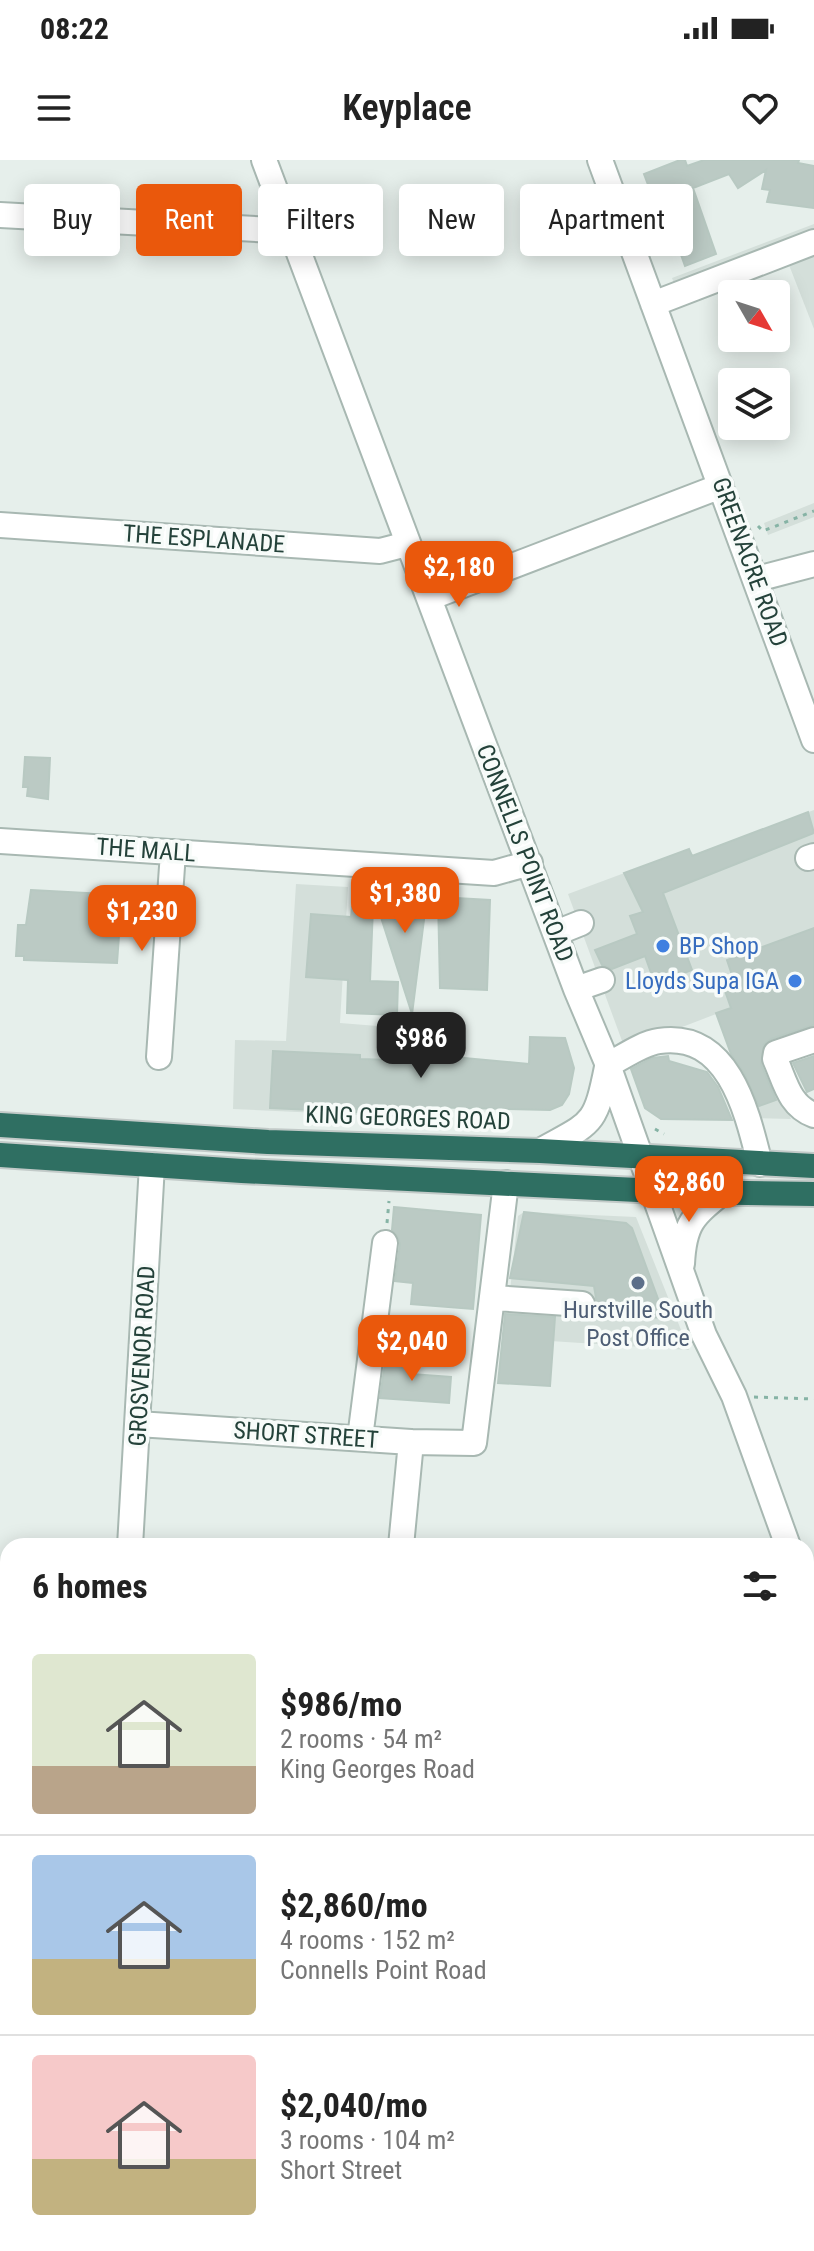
<!DOCTYPE html>
<meta charset="utf-8">
<style>
:root{--surface:#fff;--page:#f6f6f6;--text:#222;--muted:#767676;--line:#e0e0e0;--accent:#ea580c}
body{margin:0;font-family:"Roboto Condensed",sans-serif;background:var(--page);color:var(--text);height:100vh;display:flex;flex-direction:column;font-size:30px;white-space:nowrap}
*{box-sizing:border-box;margin:0}
p{font-size:26px;color:var(--muted)}
.icon{flex:none;width:44px;height:44px;fill:none;stroke:currentColor;stroke-width:2;stroke-linecap:round;stroke-linejoin:round}
.map{position:relative;flex:1;overflow:hidden}
.panel{position:absolute;left:0px;top:1378px;width:814px;height:714px;display:flex;flex-direction:column;background:var(--surface);border-radius:24px 24px 0 0;box-shadow:0 4px 20px #0003}
.panel>*{flex:none}
.hud{position:absolute;left:24px;top:24px;width:766px;height:72px;display:flex;gap:16px}
.needle{width:52px;rotate:129deg}
.buttons{position:absolute;left:718px;top:120px;display:grid;gap:16px}
.buttons a{display:grid;place-items:center;width:72px;height:72px;border-radius:8px;background:var(--surface);box-shadow:0 4px 20px #0003;font-size:40px}
.price{position:absolute;translate:-50% -68px;padding:0 18px;border-radius:16px;background:var(--accent);color:#fff;font-size:26px;line-height:52px;filter:drop-shadow(0 2px 4px #0008)}
.price::after{content:'';position:absolute;left:50%;top:48px;width:24px;height:18px;margin-left:-12px;background:inherit;clip-path:polygon(0 0,100% 0,50% 100%)}
.price.active{background:#222;color:#fff}
ul{padding:0;list-style:none}
li{display:flex;align-items:center;gap:24px;height:200px;padding:0 32px}
li+li{border-top:2px solid var(--line)}
li span{display:grid;place-items:center;flex:none;width:224px;height:160px;border-radius:8px;color:#555}
li>.icon{margin-inline-start:auto}
span .icon{width:96px;height:96px;fill:#fffc;stroke-width:1}
li b{font-size:34px}
h2{display:flex;justify-content:space-between;align-items:center;height:96px;padding:0 32px;font-size:34px}
.chip{padding:0 28px;border-radius:8px;background:var(--surface);box-shadow:0 4px 20px #0003;font-size:28px;line-height:72px}
.chip.active{background:var(--accent);color:#fff}
.status{display:flex;justify-content:space-between;align-items:center;height:56px;padding:0 40px;background:var(--surface);direction:ltr}
.status svg{height:22px;fill:currentColor}
header{display:flex;justify-content:space-between;align-items:center;height:104px;padding:0 32px;background:var(--surface);font-size:36px;font-weight:600}
.map>svg:first-child{display:block}
</style>
<div class="status"><b>08:22</b><svg viewBox="0 0 49 12"><path d="M0 12V9h3v3zM5 12V6h3v6zM10 12V3h3v9zM15 12V0h3v12zM26 1h20v11H26zM47 4h2v5h-2z"/></svg></div>
<header><svg class="icon" aria-label="menu" viewBox="0 0 24 24"><path d="M4 6h16M4 12h16M4 18h16"/></svg>Keyplace<svg class="icon" aria-label="heart" viewBox="0 0 24 24"><path d="M12 20l-8-8c-3-5 5-10 8-4 3-6 11-1 8 4z"/></svg></header>
<div class="map">
<svg width="814" height="2091" viewBox="0 0 814 2091">
<rect width="100%" height="100%" fill="#e6efeb"/>
<!-- built -->
<path fill="#d4dfda" d="M814,64V169L789,105L683,146L672,118Z
M814,343V357L768,375L764,363Z
M814,650V870L765,889L791,959L755,958L716,854L625,889L568,734L689,689L693,695Z
M296,724L348,727L340,863L390,867L384,956L233,949L235,880L286,881Z
M524,1052L636,1057L689,1190L505,1178L518,1056Z"/>
<!-- green -->
<path fill="#bfe0c8" d="M0,1641L8,1642V1721L0,1720Z
M348,2084H442V2091H348Z"/>
<!-- building -->
<path fill="#bbcac4" stroke="#b8c9c2" stroke-width="2" d="M680,0H685L687,6L704,0H799L798,3L814,6V48L767,42L770,30L762,29L766,10L738,28L729,14L693,28L716,94L685,106L680,92L690,88L674,47L655,55L646,32L650,30L644,14Z
M25,597L50,598L48,639L27,636L28,627H23Z
M808,652L814,673L663,733L692,810L655,824L645,796L612,809L602,805L595,790L637,774L630,756L643,752L624,713L689,689L692,696Z
M31,730L122,735L117,803L24,800V796H16L18,765H26Z
M380,733L427,736L412,854L378,748H383Z
M438,737L490,740L487,830L440,828Z
M352,747H373L370,821L398,822L397,855L347,853L348,820L306,817L311,754L351,757Z
M814,768V865L771,879L764,884L761,904L776,940L759,946L744,913L731,894L716,853L731,848L723,825L734,821L727,800Z
M390,872L413,874L421,894L529,904L530,877L565,878L574,908L569,934L562,945L550,950L420,947V957L387,955L388,948L357,947V952L270,948L273,891L360,895V899L390,900Z
M668,896L669,901L707,912L718,927L732,960L661,959L645,948L631,909L652,898Z
M814,896V929L807,932L793,903Z
M394,1047L481,1055L473,1149L411,1144L413,1123L395,1121L400,1084L398,1077L392,1070Z
M524,1052L626,1063L632,1068L665,1158L593,1154L597,1144L594,1126L510,1118Z
M505,1154L555,1157L550,1226L498,1223Z
M386,1195L412,1197L411,1214L451,1217L449,1243L380,1238Z"/>
<g fill="none" stroke-linecap="round" stroke-linejoin="round">
<!-- minor casing -->
<g stroke="#a8b8b2" stroke-width="28">
<path id="minor" d="M264,0L576,829L608,905L704,1175L734,1236L788,1386
M600,0L814,580
M0,55L291,71
M653,144L814,82
M0,365L380,391L407,384
M757,419L814,404
M429,438L721,326
M0,681L494,713L530,703
M808,698L814,696
M556,773L581,763
M576,829L602,820
M814,880L776,893L775,899C785,921 789,946 814,955
M159,897L173,692
M608,905C623,897 643,883 659,881C729,871 747,952 760,1004
M540,991C592,962 595,967 607,907
M682,1104C684,1063 693,1056 724,1031
M494,1138L582,1144
M138,1264L411,1282L474,1283L506,1023
M360,1278L385,1083
M130,1386L152,1005
M401,1386L411,1282
M806,1437L814,1459
M0,1850L8,1851
M806,1912H814
M471,2091L472,2084"/>
</g>
<!-- highway casing -->
<g stroke="#c2cac8" stroke-width="28">
<path id="highway" d="M0,965L268,982L540,991L814,1006
M0,995L242,1011L679,1032L814,1034"/>
</g>
<!-- path -->
<path stroke="#86b3a5" stroke-width="3" stroke-dasharray="4 6" stroke-linecap="butt" d="M758,366L763,371L814,351
M655,969L664,974
M387,1063L389,1041
M754,1237L814,1239
M365,2084L368,2091
M396,2091L401,2084"/>
<!-- minor -->
<use href="#minor" stroke="#fff" stroke-width="24"/>
<!-- highway -->
<use href="#highway" stroke="#2f6f62" stroke-width="24"/>
</g>
<!-- markers -->
<g fill="#3f7fe0" stroke="#f7fbf9" stroke-width="3">
<circle cx="663" cy="786" r="8"/>
<circle cx="795" cy="821" r="8"/>
</g>
<circle fill="#5c6f8a" stroke="#f7fbf9" stroke-width="3" cx="638" cy="1123" r="8"/>
<g text-anchor="middle" dominant-baseline="central" stroke-width="7" stroke-linejoin="round" paint-order="stroke">
<!-- street labels -->
<g font-size="24" fill="#24423a" stroke="#f7fbf9">
<text transform="translate(204 379) rotate(4)">THE ESPLANADE</text>
<text transform="translate(750 402) rotate(70)">GREENACRE ROAD</text>
<text transform="translate(146 690) rotate(4)">THE MALL</text>
<text transform="translate(525 693) rotate(69)">CONNELLS POINT ROAD</text>
<text transform="translate(408 958) rotate(2)">KING GEORGES ROAD</text>
<text transform="translate(142 1196) rotate(-87)">GROSVENOR ROAD</text>
<text transform="translate(306 1275) rotate(4)">SHORT STREET</text>
</g>
<!-- shop labels -->
<g font-size="24" fill="#366cbe" stroke="#f7fbf9" text-anchor="start">
<text x="679" y="786">BP Shop</text>
<text x="779" y="821" text-anchor="end">Lloyds Supa IGA</text>
</g>
<!-- service labels -->
<g font-size="24" fill="#4e5e75" stroke="#f7fbf9">
<text x="638" y="1150">Hurstville South<tspan x="638" dy="28">Post Office</tspan></text>
</g>
</g>
</svg>
<div class="buttons">
<a><svg class="needle" viewBox="-14 -14 28 28"><path d="M0-13l5 13h-10z" fill="#e53935"/><path d="M0 13l5-13h-10z" fill="#767676"/></svg></a>
<a><svg class="icon" aria-label="layers" viewBox="0 0 24 24"><path d="M12 4l9 5-9 5-9-5zM3 14l9 5 9-5"/></svg></a>
</div>
<b class="price" style="left:459px;top:449px">$2,180</b>
<b class="price" style="left:405px;top:775px">$1,380</b>
<b class="price" style="left:142px;top:793px">$1,230</b>
<b class="price active" style="left:421px;top:920px">$986</b>
<b class="price" style="left:689px;top:1064px">$2,860</b>
<b class="price" style="left:412px;top:1223px">$2,040</b>
<div class="hud">
<a class="chip">Buy</a>
<a class="chip active">Rent</a>
<a class="chip">Filters</a>
<a class="chip">New</a>
<a class="chip">Apartment</a>
</div>
<section class="panel">
<h2>6 homes<svg class="icon" aria-label="filters" viewBox="0 0 24 24"><path d="M4 7h16M4 17h16"/><circle cx="9" cy="7" r="2"/><circle cx="15" cy="17" r="2"/></svg></h2>
<ul>
<li><span style="background:linear-gradient(#dfe7d0 70%,#b9a48a 0)"><svg class="icon" aria-label="home" viewBox="0 0 24 24"><path d="M3 11l9-7 9 7M6 9v11h12V9"/></svg></span><div><b>$986/mo</b><p>2 rooms · 54 m²</p><p>King Georges Road</p></div></li>
<li><span style="background:linear-gradient(#a9c7e8 65%,#c2b280 0)"><svg class="icon" aria-label="home" viewBox="0 0 24 24"><path d="M3 11l9-7 9 7M6 9v11h12V9"/></svg></span><div><b>$2,860/mo</b><p>4 rooms · 152 m²</p><p>Connells Point Road</p></div></li>
<li><span style="background:linear-gradient(#f6c9c9 65%,#c2b280 0)"><svg class="icon" aria-label="home" viewBox="0 0 24 24"><path d="M3 11l9-7 9 7M6 9v11h12V9"/></svg></span><div><b>$2,040/mo</b><p>3 rooms · 104 m²</p><p>Short Street</p></div></li>
</ul>
</section>
</div>
